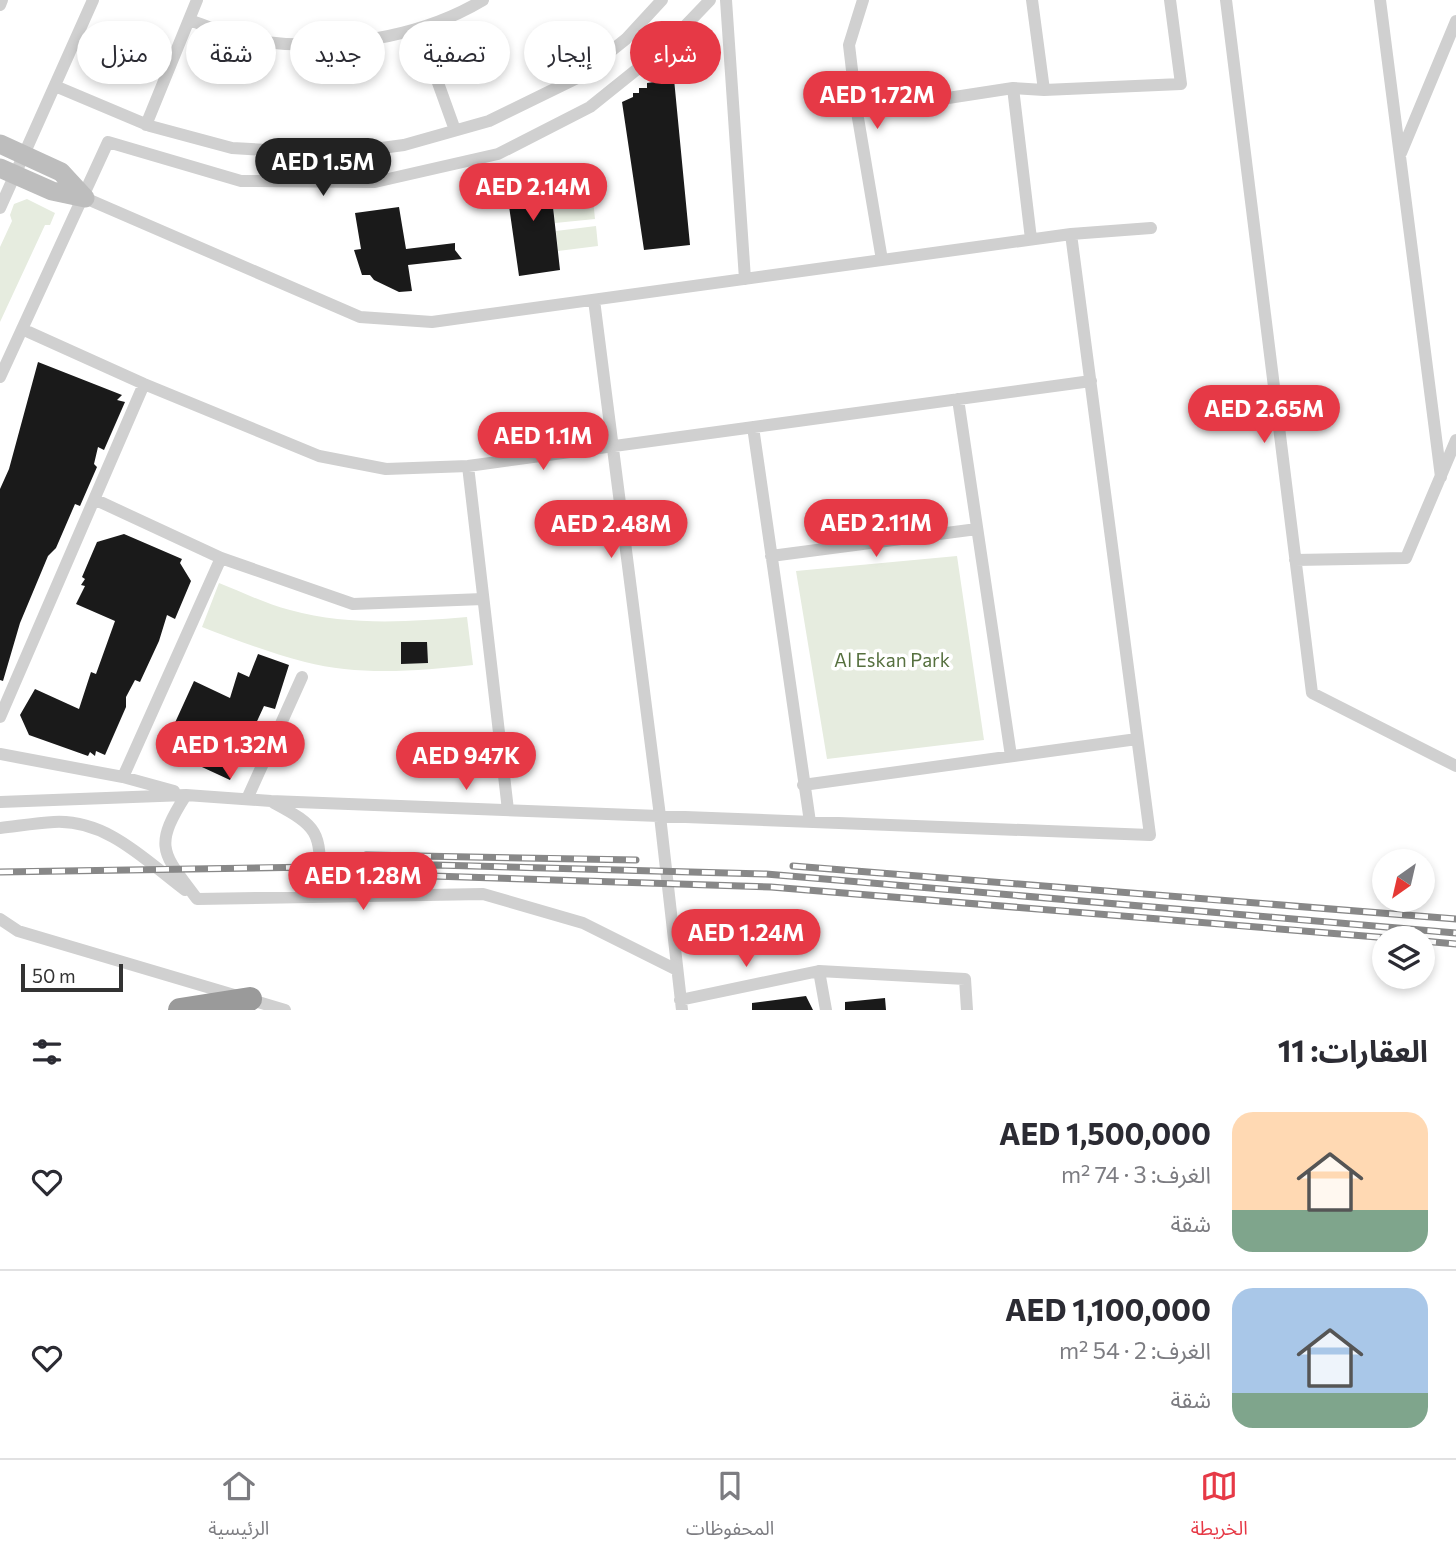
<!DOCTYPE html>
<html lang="ar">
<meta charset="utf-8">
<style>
:root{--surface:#fff;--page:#f7f7f7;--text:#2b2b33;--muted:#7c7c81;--line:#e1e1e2;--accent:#e63946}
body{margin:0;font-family:Commissioner,"Noto Sans Arabic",sans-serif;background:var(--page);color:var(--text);direction:rtl;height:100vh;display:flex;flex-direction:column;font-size:26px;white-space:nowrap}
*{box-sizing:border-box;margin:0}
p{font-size:23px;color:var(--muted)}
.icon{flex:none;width:38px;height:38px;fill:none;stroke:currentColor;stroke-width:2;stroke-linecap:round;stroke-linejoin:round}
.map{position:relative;height:1010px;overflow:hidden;direction:ltr}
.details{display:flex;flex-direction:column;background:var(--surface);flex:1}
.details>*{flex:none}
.guide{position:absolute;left:21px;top:21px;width:700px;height:63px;direction:rtl;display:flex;gap:14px}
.needle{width:46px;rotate:214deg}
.fabs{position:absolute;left:1372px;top:849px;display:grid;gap:14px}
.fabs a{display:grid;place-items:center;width:63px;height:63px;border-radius:50%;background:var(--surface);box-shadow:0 4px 10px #0003;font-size:35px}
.scale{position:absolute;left:21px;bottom:18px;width:102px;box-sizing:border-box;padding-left:7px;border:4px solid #333;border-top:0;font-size:19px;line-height:24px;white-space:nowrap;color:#333;-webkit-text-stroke:5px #fff;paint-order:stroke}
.price{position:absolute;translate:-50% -60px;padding:0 16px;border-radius:24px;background:var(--accent);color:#fff;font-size:23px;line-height:46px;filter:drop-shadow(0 2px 4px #0008)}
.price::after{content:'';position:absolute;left:50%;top:42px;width:21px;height:16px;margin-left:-10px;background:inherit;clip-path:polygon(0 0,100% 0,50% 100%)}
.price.selected{background:#222;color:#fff}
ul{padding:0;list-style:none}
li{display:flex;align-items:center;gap:21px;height:175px;padding:0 28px}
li+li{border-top:2px solid var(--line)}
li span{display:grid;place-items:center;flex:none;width:196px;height:140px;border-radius:21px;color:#555}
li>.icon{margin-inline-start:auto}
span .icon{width:84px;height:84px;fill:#fffc;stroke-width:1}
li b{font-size:30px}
h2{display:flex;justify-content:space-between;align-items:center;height:84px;padding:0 28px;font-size:30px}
.pill{padding:0 24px;border-radius:32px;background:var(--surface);box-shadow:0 4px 10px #0003;font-size:24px;line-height:63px}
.pill.selected{background:var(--accent);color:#fff}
.tab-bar{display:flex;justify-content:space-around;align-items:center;height:98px;border-top:2px solid var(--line);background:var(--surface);font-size:19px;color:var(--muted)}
.tab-bar a{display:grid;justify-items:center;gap:4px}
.tab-bar .selected{color:var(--accent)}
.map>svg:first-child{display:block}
</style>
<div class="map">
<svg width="1456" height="1010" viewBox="0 0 1456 1010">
<rect width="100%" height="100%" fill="#fff"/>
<!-- green -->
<path fill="#e6ecdf" d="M27,199L55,213L50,225H45L0,322V247L12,221L10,215L14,204Z
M593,199L595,219L555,223L553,203Z
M596,226L598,246L558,251L556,231Z
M957,556L984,740L827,759L796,571Z
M219,583C242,592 266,604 290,610C349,626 407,622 467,617L473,665C418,671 359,676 305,662C270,653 236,640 202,627Z"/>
<!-- building -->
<path fill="#1a1a1a" d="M674,79L690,245L644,250L622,102L633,97V93H639V88H647V83Z
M549,171L560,270L519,276L505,178Z
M399,207L406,249L455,243V250L462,259L408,265L412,291L399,292L374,280L370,275H362L354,250L361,249L355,213Z
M38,362L122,395L117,400L125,402L104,450L98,447L94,464L97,467L80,506L75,504L56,548L48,556L20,623L3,681L0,680V489L9,469Z
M124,534L182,559L180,563L191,581L175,619L167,615L159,641L140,682L135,680L126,697V707L105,755L96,751L95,756L90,752L88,756L29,735L20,715L35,689L79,709L91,672L96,674L115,621L76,604L85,586L81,585L85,579L82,577L97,542Z
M401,642H427L428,663L401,664Z
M258,654L289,665L275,709L264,706L230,780L163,749L194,681L230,698L238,672L249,677Z
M806,996L813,1010H752V1003Z
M885,998L886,1010H845V1002Z"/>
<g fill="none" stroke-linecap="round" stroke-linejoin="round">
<!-- street -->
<path stroke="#d0d0d0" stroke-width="12" d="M726,0L745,279
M863,0L849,45L857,112L882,260
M1032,0L1044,90
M1226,0L1312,693L1456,766
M1380,0L1441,477
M0,5L2,0
M189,20C210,27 233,37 255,41C331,51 418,39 483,0
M419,30L455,130
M55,86L150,126L232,148L336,154L404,145L489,121L577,78L626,39L662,0
M1013,88L1031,239
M857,112L1013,88L1044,90L1181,84L1170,0
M146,125L197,0
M1401,153L1456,21
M85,198L360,317L432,322L1071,234L1151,228
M0,208L93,0
M594,300L660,816L682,1010
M22,329L144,384L319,456L386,469L468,466L1091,381
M0,377L108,142L241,181L375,182L498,154L590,107L666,46L710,0
M958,399L1011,756
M753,427L810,822
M468,466L508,810
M96,500L221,558L353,604L483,599
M771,556L977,529
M1295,560L1406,558L1456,440
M0,717L144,384
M0,754L123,777L174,791
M123,777L221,558
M803,785L1137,739
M186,795C152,848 163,853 197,899L483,894L583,923L677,970
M247,799L302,677
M0,802L186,795L271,801L1150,835L1071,234
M274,803C317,826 322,832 319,882L301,895
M0,828C18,826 36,823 54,822C107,819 146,861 185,890
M0,919L18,931L285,1010
M819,971L826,1010
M680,1000L819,971L965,979L967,1010"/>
<!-- secondary -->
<path stroke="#bdbdbd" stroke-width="19" d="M0,144L61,172L85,198
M0,168L52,191L85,198"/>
<!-- highway -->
<path stroke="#9a9a9a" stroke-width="24" d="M180,1010L250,999"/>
<!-- rail casing -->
<g stroke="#888" stroke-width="7">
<path id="rail" d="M366,855L636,860
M793,866L1456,919
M0,872L436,865L766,874L1456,933
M433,876L771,887L1389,938
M1423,941L1456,944"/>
</g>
<!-- rail -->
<use href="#rail" stroke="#fff" stroke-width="4.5" stroke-dasharray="13" stroke-linecap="butt"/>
</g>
<g text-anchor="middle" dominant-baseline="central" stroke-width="7" stroke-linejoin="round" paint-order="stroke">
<!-- park labels -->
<g font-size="19" fill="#56703f" stroke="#fff">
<text x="892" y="659">Al Eskan Park</text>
</g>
</g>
</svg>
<div class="fabs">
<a><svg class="needle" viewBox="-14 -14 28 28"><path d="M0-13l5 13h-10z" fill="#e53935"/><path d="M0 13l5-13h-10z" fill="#7c7c81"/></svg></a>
<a><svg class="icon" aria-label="layers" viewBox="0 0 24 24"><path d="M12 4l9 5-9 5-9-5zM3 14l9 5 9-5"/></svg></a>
</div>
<div class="scale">50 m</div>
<b class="price" style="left:877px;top:131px">AED 1.72M</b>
<b class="price selected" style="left:323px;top:198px">AED 1.5M</b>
<b class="price" style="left:533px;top:223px">AED 2.14M</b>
<b class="price" style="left:1264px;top:445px">AED 2.65M</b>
<b class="price" style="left:543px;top:472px">AED 1.1M</b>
<b class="price" style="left:876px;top:559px">AED 2.11M</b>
<b class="price" style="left:611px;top:560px">AED 2.48M</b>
<b class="price" style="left:230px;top:781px">AED 1.32M</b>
<b class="price" style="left:466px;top:792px">AED 947K</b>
<b class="price" style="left:363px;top:912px">AED 1.28M</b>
<b class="price" style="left:746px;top:969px">AED 1.24M</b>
<div class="guide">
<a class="pill selected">شراء</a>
<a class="pill">إيجار</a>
<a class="pill">تصفية</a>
<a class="pill">جديد</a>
<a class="pill">شقة</a>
<a class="pill">منزل</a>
</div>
</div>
<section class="details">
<h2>العقارات: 11<svg class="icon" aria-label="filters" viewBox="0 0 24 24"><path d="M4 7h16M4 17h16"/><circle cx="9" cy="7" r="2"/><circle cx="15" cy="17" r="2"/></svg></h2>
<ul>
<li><span style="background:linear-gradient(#ffd9b3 70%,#7fa58c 0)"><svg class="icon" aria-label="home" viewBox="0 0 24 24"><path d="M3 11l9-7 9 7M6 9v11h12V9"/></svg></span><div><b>AED 1,500,000</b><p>الغرف: 3 · 74 m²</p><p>شقة</p></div><svg class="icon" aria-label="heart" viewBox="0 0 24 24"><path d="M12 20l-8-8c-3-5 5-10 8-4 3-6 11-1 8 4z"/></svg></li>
<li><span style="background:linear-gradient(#a9c7e8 75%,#7fa58c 0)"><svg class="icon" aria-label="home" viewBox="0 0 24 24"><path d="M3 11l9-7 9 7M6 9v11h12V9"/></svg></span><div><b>AED 1,100,000</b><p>الغرف: 2 · 54 m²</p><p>شقة</p></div><svg class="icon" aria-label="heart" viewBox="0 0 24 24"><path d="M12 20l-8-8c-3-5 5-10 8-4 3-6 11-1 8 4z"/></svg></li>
</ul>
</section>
<nav class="tab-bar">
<a class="selected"><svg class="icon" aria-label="map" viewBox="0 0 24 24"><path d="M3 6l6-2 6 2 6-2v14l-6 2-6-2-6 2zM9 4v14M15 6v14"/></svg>الخريطة</a>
<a><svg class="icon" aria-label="saved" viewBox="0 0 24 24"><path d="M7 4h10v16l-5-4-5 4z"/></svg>المحفوظات</a>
<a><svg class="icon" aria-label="home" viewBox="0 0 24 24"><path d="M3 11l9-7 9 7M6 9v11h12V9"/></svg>الرئيسية</a>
</nav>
